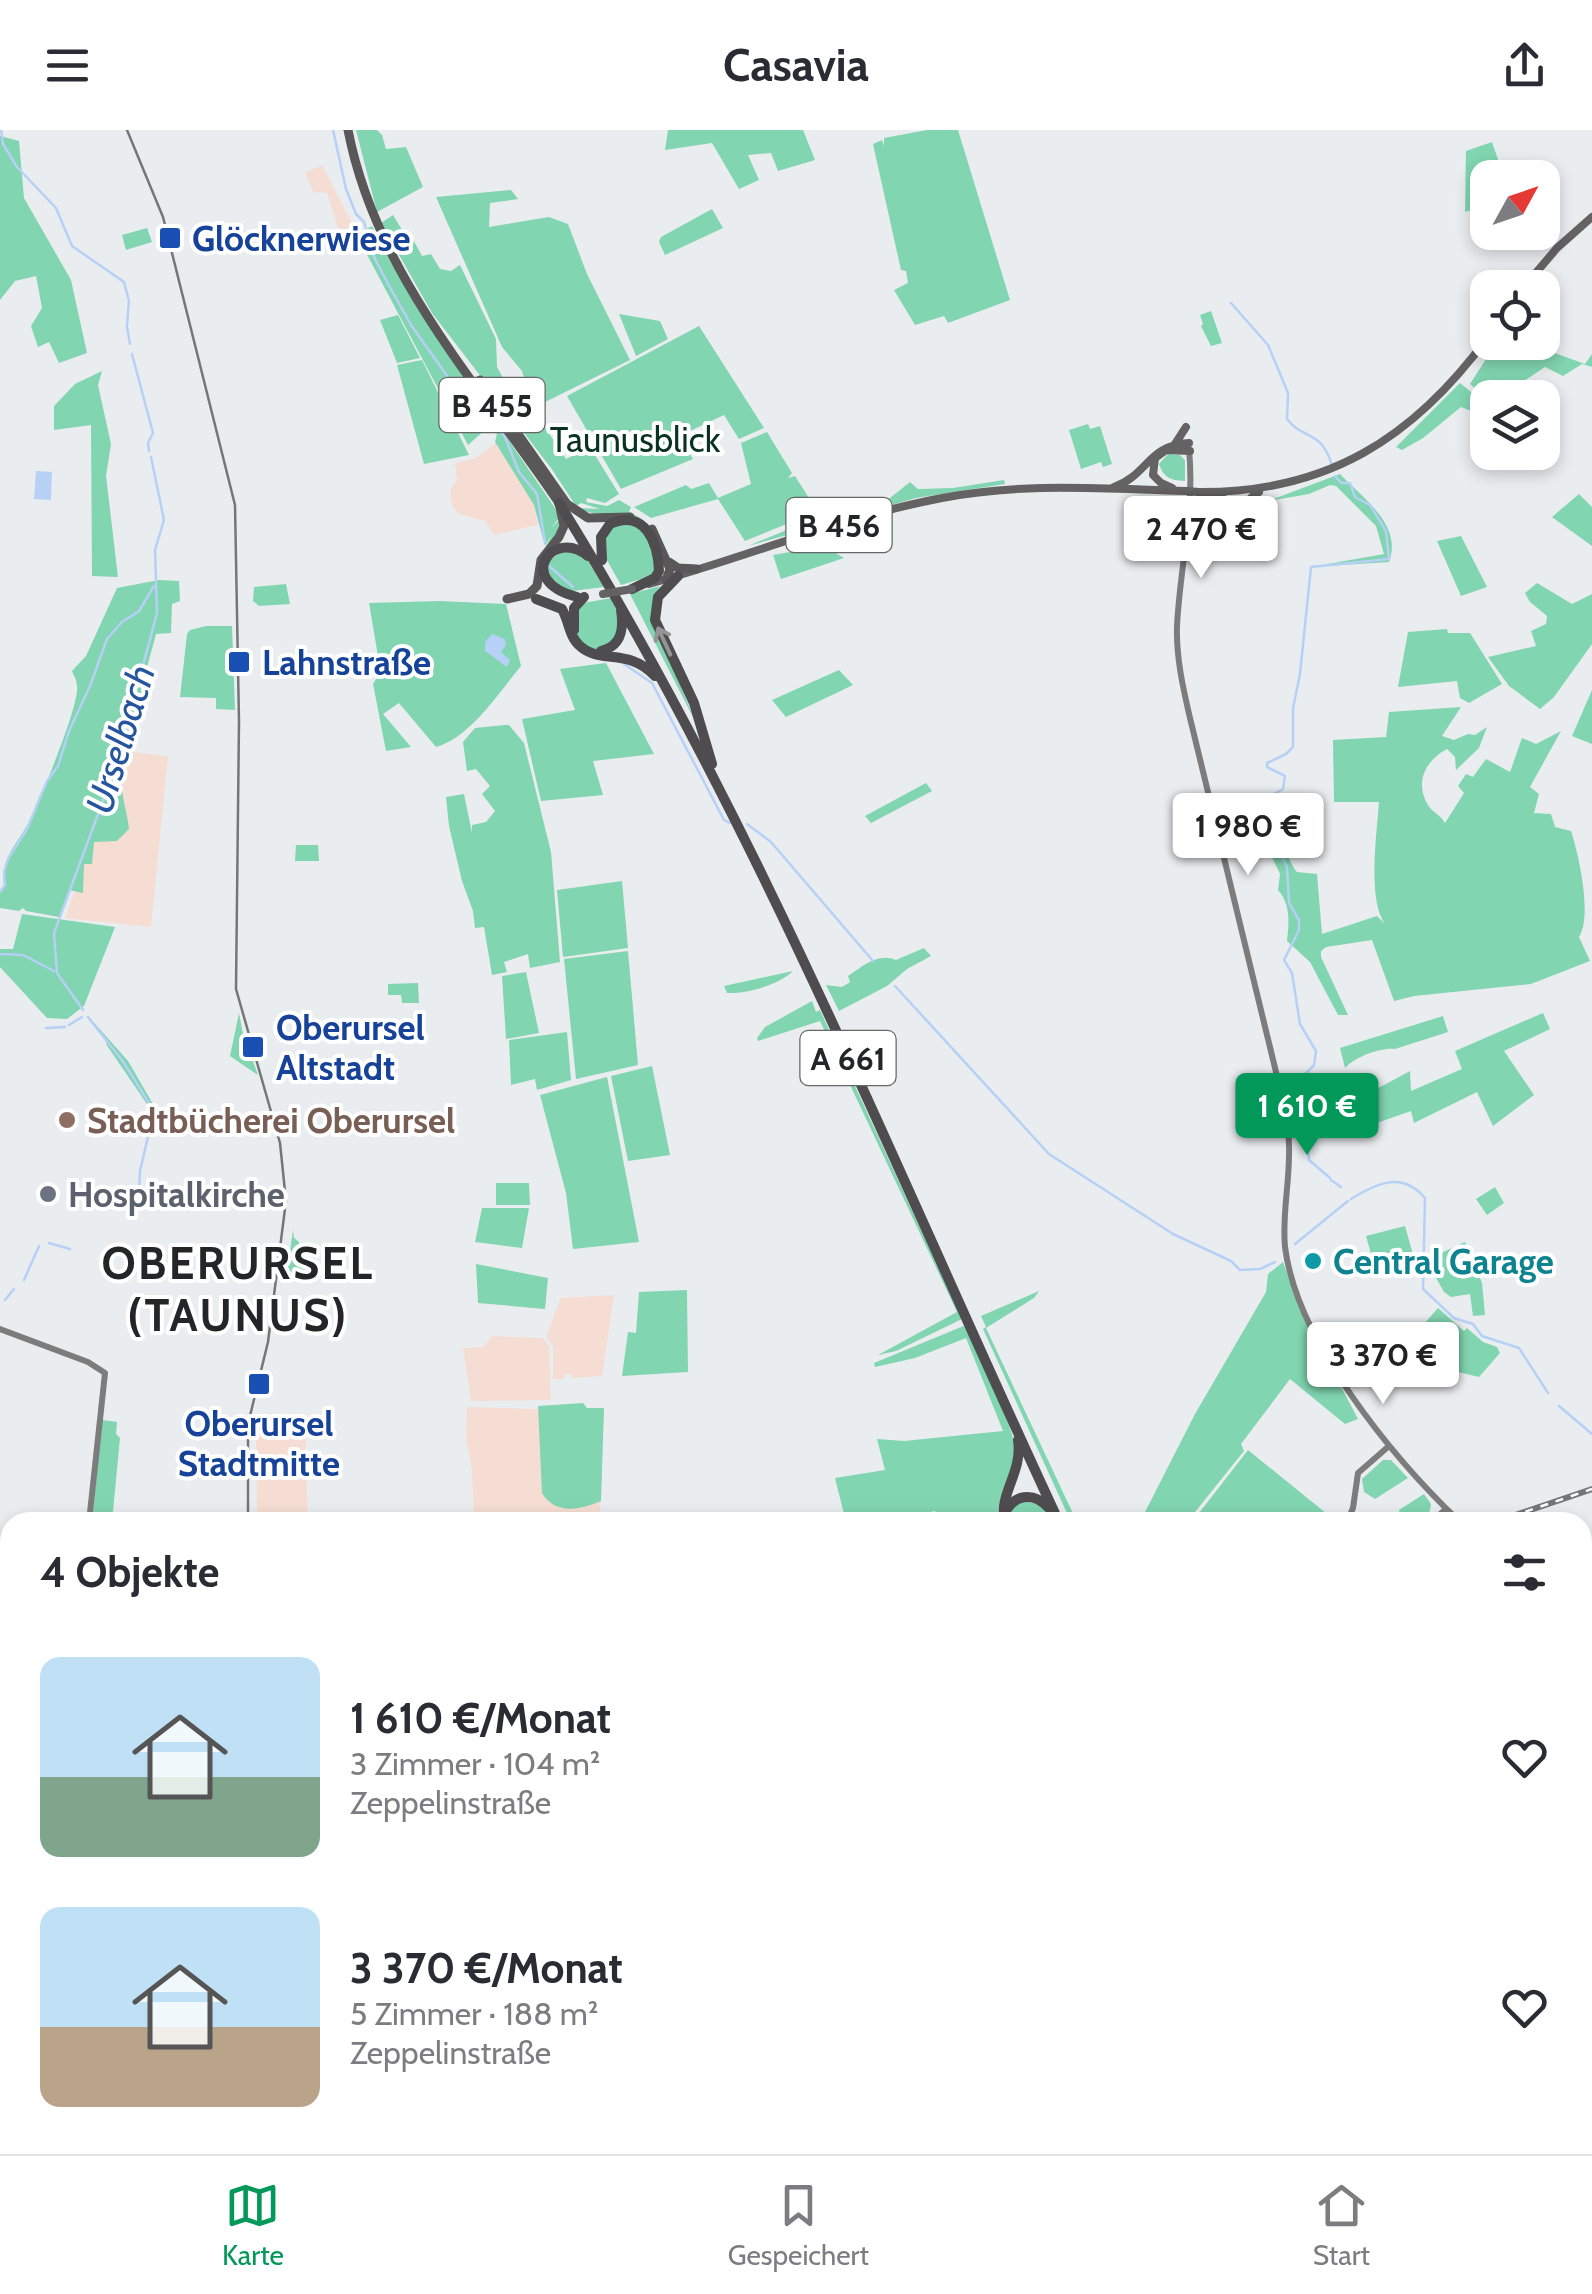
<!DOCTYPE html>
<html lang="de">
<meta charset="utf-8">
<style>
:root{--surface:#fff;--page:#f2f2f3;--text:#2b2b33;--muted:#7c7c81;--line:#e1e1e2;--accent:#02985a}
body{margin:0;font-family:Cabin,sans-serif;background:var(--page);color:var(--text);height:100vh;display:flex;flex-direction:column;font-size:38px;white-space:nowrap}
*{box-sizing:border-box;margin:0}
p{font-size:32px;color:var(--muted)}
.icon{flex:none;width:55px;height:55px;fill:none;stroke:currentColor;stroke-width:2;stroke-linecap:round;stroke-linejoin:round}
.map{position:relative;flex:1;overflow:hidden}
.details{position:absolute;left:0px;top:1382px;width:1592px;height:642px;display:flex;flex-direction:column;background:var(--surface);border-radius:30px 30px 0 0;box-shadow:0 5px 15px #0003}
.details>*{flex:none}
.needle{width:65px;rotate:50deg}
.controls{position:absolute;left:1470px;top:30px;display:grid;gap:20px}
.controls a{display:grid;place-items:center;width:90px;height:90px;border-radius:20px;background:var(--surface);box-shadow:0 5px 15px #0003;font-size:50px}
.price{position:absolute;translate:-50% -85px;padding:0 22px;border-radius:10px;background:#fff;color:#222;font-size:32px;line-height:65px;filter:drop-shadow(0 2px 5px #0008)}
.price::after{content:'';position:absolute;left:50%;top:60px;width:30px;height:22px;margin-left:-15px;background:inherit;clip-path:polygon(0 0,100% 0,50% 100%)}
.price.selected{background:var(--accent);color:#fff}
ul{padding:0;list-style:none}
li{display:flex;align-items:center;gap:30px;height:250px;padding:0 40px}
li span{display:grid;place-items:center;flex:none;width:280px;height:200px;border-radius:20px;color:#555}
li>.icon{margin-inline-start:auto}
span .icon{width:120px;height:120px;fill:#fffc;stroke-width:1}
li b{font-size:42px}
h2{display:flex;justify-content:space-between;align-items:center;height:120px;padding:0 40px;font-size:42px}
header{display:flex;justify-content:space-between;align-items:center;height:130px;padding:0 40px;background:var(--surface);font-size:45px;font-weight:700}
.menu{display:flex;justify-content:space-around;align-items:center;height:140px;border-top:2px solid var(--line);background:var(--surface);font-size:28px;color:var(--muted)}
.menu a{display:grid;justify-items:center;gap:5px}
.menu .selected{color:var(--accent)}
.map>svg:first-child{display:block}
</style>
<header><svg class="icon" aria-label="menu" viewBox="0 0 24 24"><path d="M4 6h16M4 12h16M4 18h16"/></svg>Casavia<svg class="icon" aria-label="share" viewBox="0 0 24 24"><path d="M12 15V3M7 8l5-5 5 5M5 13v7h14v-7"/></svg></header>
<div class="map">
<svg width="1592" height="2024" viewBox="0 0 1592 2024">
<rect width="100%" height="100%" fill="#eaedf0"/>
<!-- education -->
<path fill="#f5ddd3" d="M322,35L351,91L353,96L346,99L338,98L327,63L313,62L305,43Z
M496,313L534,375L538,395L494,405L485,391L459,384L452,376L450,360L457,349L455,333L476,328Z
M125,621L168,626L151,797L65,788Z
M614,1165L602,1246L572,1248L571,1244H565V1249H553V1216L546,1206L561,1168Z
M492,1206L543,1208L549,1216L551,1270L471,1271L463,1218L484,1217Z
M583,1273L587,1278H604L600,1384L551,1392H474L472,1340L466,1307L467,1277L537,1279Z
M265,1288L305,1289L308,1392H257L256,1295Z"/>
<!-- green -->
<path fill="#81d5b0" d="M356,0H377L382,5L386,19L406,17L423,57L377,82Z
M668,0H803L815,30L778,41L771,23L748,25L759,50L739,59L712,13L665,20Z
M927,0H958L1010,170L948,193L944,186L915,195L894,160L908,153L906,141L901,140L873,14L882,10L884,16V8Z
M0,6L19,11L24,68L71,150L87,223L59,233L49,212L38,217L31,196L42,178L36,146L15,151L0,170Z
M1492,12L1504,47L1488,48L1487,75L1465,82L1466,21Z
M511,60L518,69L490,73L489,97L549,87L568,94L587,144L630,230L533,278L522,241L502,217L436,67Z
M712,79L723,98L665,125L659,112L661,107Z
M393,85L402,100L409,102L422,126L431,124L440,139L451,141L460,135L496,209L497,237L522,282L527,286L535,282L566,329L590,317L619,364L605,373L587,368L586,372L607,376L619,370L631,377L629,382L643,389C620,379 599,390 578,378L600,379L581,373L576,376L551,338L432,183L381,93Z
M372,96L409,164L557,381L560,387L551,398L560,389V398L544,422L551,406L545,416L534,375L495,312L497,304L486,299L468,315L363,117V101Z
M147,98L152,112L126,120L122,105Z
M1211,181L1222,213L1211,216L1201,196L1203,194L1200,185Z
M619,184L660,191L668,209L636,226Z
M398,185L420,228L397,233L380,190Z
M699,196L764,298L739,309L724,285L679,306L693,329L621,359L567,266Z
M1497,212L1527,213L1585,234L1592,224V237L1582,234L1563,246L1545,237L1500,267L1487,269L1470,254Z
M422,230L469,325L424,334L397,235Z
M102,241L98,255L111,314L106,346L118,447L92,446L91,295L54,300V276L75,254Z
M1460,253L1487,275V287L1461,277L1423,308L1402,320L1396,317Z
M1088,294L1090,299L1100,296L1112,334L1103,337L1101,332L1081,339L1069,300Z
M767,302L792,343L788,348L795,346L816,379L811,384L745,411L718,369L651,388L634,377L686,355L691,359L709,353L718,368L751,354L741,313Z
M1168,324L1180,325L1185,330V351C1170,350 1164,348 1159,334Z
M1340,344C1362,368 1403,394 1389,432L1311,437L1384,424L1376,396L1336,356L1330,355L1309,364L1268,371Z
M1004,350L1005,354L916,368L829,393L827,381L890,368L910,352L918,359L953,358Z
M1579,364L1592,377V416L1552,387Z
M1208,368L1218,372L1224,389L1212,396L1200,393L1196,387L1198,369Z
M820,382L826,394L748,416L813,389Z
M636,394L651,410L655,445L621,455L604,425L601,412L611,396Z
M1461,406L1487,457L1461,466L1437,411Z
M824,416L844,428L781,449L773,425Z
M566,419L587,429L604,457L572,461L553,455L546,438L548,431Z
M159,450L179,451L180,471L172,474L171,503L156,504L146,541L143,573L138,571L136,575L127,608L133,623C112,645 126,672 129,699L117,711L94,712L92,734H84L83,763L69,760L59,787L26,781L23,778L19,781L0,778V761L4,755C0,728 19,712 30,690C40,670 80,574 77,556C77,551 74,546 72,541L86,526L117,458Z
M1537,453L1572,474L1592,464V514L1554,567L1540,579L1509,556L1488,527L1536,516L1531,501L1546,494L1547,486L1530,472L1525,463Z
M286,454L290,474L259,476L253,471L254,457Z
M660,456L653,468V489L695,591L630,464Z
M611,468L618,483L619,505L600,520L588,518L577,507L578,474Z
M439,471L506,474L521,536C499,562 471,607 436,617L399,573L383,584L411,617L386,621L373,554L378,546L375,528L378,526L369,473Z
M206,496H232L235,580L216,579V568L180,567L187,504L190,500Z
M1447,499L1448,503H1470L1502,554L1469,573L1460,568L1457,551L1398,557L1408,502Z
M606,533L654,624L593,631L603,665L541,671L522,589L575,580L560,539Z
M839,540L853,555L786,587L772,570Z
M1592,560V614L1572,606Z
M1461,577L1442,606L1454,610L1468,604L1475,605L1487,597L1479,618L1456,640L1455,627L1447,619C1426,630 1414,652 1428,675C1433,683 1440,684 1445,693L1464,663L1458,656L1466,644L1473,647L1486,629L1510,642L1522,608L1536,614L1561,601L1530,657L1539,664L1534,683L1551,684L1555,697L1571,701C1580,729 1592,787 1579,807L1590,831L1531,854L1414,866L1394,871L1372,810L1326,817L1321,821V827L1348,885H1338L1310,832L1287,811C1289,794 1291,774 1278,760L1280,744L1271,725L1274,710L1253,705L1255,694L1264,696L1271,690L1278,694L1298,669C1298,694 1276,717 1297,742L1317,744L1322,804L1377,786L1385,794C1367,770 1377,702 1379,672H1334L1333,610L1386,607L1389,582Z
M505,595H509L524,613L551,722L560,832L530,838L528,824L504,832L507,842L492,845L484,797L475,798L473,781L462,751L449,696L446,667L464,664L472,703V695L486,692L495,681L482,664L490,656L476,639L467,641L463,612L475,598Z
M926,653L932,661L871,693L865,686Z
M296,715H318L319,731H295Z
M622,751L628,818L563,827L557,760Z
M22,784L115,797L84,876L67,889L47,888L0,837V819H13Z
M924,818L931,826L907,839L887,856L839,881L826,855L842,857L850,852L848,846C862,836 879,822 896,830Z
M628,821L638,935L576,949L564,829Z
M793,841C779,855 746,864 727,863L724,856Z
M526,842L539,903L506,909L502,846Z
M418,853L419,873H402L401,865H388V854Z
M812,871L816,882L820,880L962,1189L896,1221L878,1225L957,1182L820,891L758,911L757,908L765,897Z
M239,883L243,904L258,945L230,926Z
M1543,883L1550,899L1504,921L1534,965L1493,996L1477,962L1414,993L1411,981L1371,995L1358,969L1410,941L1411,961L1462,939L1455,921Z
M1443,886L1448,902L1395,919C1381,917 1355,927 1345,938L1340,918Z
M87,887H89L128,931L157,981L151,980L106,914L108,911Z
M567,902L571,950L537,960L535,949L511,955L509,910Z
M652,936L670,1025L628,1031L611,946Z
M607,947L639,1112L573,1119L566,1063L540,965Z
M496,1053H529L530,1075H496Z
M1495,1057L1504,1073L1487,1085L1476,1069Z
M482,1078H529L522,1118L475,1112Z
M1405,1096L1416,1135L1377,1145L1366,1106Z
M293,1100L294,1108L299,1112L298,1123L316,1125L315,1132L309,1131L308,1143L332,1148L287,1142Z
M1465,1112L1482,1153L1485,1185L1473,1186L1470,1164L1451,1167L1444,1162L1426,1130Z
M1283,1132L1299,1177L1358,1289L1345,1294L1290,1249L1241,1314L1244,1321L1187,1392H1160L1145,1382L1195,1284L1266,1162L1268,1144Z
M476,1134L548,1148L545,1179L478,1173Z
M687,1160L688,1242L622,1246L628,1202L636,1203L639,1162Z
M1039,1161L1034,1168L986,1198L1077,1392H1071L983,1199L986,1197L981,1186Z
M1438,1178L1464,1201L1467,1198L1483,1212L1497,1217L1500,1223L1479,1247L1458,1242L1453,1248L1410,1210Z
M966,1195C975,1218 1015,1299 1015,1318C1016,1345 996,1366 997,1392H938L935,1381L885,1392H846L835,1348L885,1340L877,1309L904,1311L1003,1301L966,1208L915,1228L875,1237L874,1233Z
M583,1273L587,1278H604L601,1371C580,1380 555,1385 542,1363L538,1276Z
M102,1290L117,1292L116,1304L120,1308L112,1392H92Z
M1248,1320L1337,1392H1192Z
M1383,1330H1391L1408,1348L1375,1369L1364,1362L1362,1349Z
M1424,1364L1431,1374L1429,1385L1422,1392H1401L1399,1380Z
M1021,1370L1044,1376L1053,1392H1009L1010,1380Z
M10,1986V2015H36L33,2024H2Z
M305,2015H376L378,2024H306Z
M615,2015H657L661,2024H619Z
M666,2015H799L800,2024H670Z"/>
<!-- water -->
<path fill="#b6d0f6" d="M36,341L52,342L51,370L34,369Z
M492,504L505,509L506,515L501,522L510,530L507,537L485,521V512Z"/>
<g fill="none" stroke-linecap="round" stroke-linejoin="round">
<!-- stream -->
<path stroke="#b6d0f6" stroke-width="2.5" d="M1,0L3,14L17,37L56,78L72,116L124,152L129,171L127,195
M333,0L346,59L356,84L364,92L375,129L387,152L411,195L460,264L477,286L494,294L505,307L519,342L537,364L545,412
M1231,173L1268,215L1288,263L1287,289C1304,311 1320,298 1332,335
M127,197L130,214
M132,224L153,303L148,313L149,321
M549,436L573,457
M624,534L652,553L724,690L730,693
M747,694L771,712L873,831
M0,762L5,755L4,742L8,729L27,699L47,651L58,636L69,601L90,556L107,509L122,492L139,481L154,456
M0,824L23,825L54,841
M895,856L1049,1024L1173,1104L1231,1131L1240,1140L1260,1139L1275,1132
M83,880L57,843L54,803L117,633L157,483L155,420L164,390L151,327
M88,887L124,933L154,981L140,1041L139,1062L127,1085
M69,895L82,887
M46,898L65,897
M1330,1048L1309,1030L1307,1007L1291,965L1293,956L1314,935L1316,921L1300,894L1292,843L1284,830L1299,800V790L1289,773L1287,737L1279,720V710L1261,696L1263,670L1283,659L1285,646L1267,637V633L1286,624L1293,617V578L1300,544L1311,437L1389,429L1386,401L1370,375L1355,367L1350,353H1341L1335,346
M1331,1050L1341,1057
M1351,1069C1377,1053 1402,1041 1425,1068L1423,1159L1454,1188L1473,1194L1482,1206L1519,1218L1548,1263
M49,1113L70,1119
M1295,1114L1348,1071
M24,1150L39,1116
M5,1170L14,1159
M1559,1276L1592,1304
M566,2015L568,2024
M1233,2015L1235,2024"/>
<!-- secondary -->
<path stroke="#7d7c7d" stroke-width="6" d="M1189,319C1195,382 1180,435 1177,496C1176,527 1183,558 1190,588L1285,979C1287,994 1290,1010 1289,1025C1289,1056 1282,1086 1285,1117C1297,1212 1393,1328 1460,1392
M0,1199L88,1232L105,1243L89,1392
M1347,1392L1353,1378L1358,1343L1389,1316
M1431,1392L1446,1379
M1582,1554L1592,1581
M1582,1569L1592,1607
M0,1984L10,1937"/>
<!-- primary -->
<path stroke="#646263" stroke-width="8" d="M1523,158L1557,118L1592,87
M1175,314L1186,297
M1114,357C1148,345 1148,315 1189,313
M1172,358L1161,353L1153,345L1155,328L1166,320L1190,321
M1199,362C1327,363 1414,308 1488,207
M1214,365L1223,368L1230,376V391
M1190,398L1220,401
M1189,405C1238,413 1226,382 1259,362
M1187,419L1204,408
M649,454C747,427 842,387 942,368C1024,352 1104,359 1186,361"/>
<!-- trunk -->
<path stroke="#595758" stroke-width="9" d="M348,0C376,145 478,253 559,373L564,396L559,407L541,430L537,456L529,464L507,469
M480,250L567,374L588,388L630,387
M652,399L670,439L666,450
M669,432L678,438L697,439"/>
<!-- motorway -->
<path stroke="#4e4c4e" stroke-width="10" d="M559,373C758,693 900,1051 1059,1392
M602,430L601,407L610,394C645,378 658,413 659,441L655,448L632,459
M678,446L658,467L655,490L694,573L712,634
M577,467C514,451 552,397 588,426
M536,469L562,479C569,491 569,507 580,516C601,535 628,517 655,546
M574,500V478L584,467
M601,521C622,516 624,499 621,480
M1004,1385C1013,1364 1033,1361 1049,1378
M1004,1392C999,1363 1023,1342 1018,1310
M1347,2015L1350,2024"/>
<!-- tram -->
<path stroke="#747678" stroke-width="2.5" d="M127,0L163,87L235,375L239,591L236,859L280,1013L286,1071L268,1212L248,1294V1392
M0,1430H10
M0,1710L10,1726
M0,2008L10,1960"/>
<!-- rail casing -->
<g stroke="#747678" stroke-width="6">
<path id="rail" d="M1495,1392L1592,1359
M0,1456L10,1455"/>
</g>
<!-- rail -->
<use href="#rail" stroke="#fff" stroke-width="2.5" stroke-dasharray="8" stroke-linecap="butt"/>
<!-- primary-bridge -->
<path stroke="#646263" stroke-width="8" d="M1186,361L1199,362
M603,464L632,459"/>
</g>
<!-- one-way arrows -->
<defs><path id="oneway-shaft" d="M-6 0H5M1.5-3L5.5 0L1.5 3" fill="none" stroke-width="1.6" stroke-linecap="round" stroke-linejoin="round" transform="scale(2.5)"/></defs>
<use stroke="#959495" href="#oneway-shaft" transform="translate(664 511) rotate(-115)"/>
<!-- markers -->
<g fill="#1a4fb4" stroke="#fff" stroke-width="4">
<rect x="158" y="96" width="24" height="24" rx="5"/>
<rect x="227" y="520" width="24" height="24" rx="5"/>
<rect x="241" y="905" width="24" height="24" rx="5"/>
<rect x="247" y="1242" width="24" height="24" rx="5"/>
</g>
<circle fill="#8d6e63" stroke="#fff" stroke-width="4" cx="67" cy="990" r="10"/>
<circle fill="#6b7280" stroke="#fff" stroke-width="4" cx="48" cy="1064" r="10"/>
<circle fill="#0f9aa8" stroke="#fff" stroke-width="4" cx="1313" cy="1131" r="10"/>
<g text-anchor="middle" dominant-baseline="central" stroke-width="8" stroke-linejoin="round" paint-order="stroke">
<!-- shield labels -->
<g fill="#fff" stroke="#666667" stroke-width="2.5">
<rect x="439.5" y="248" width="105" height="54" rx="8"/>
<rect x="786.5" y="368" width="105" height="54" rx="8"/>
<rect x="800.5" y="901" width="95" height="54" rx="8"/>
</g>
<g font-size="32" font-weight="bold" fill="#242526">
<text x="492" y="275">B 455</text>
<text x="839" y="395">B 456</text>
<text x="848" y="928">A 661</text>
</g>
<!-- transit labels -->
<g font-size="35" font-weight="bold" fill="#164399" stroke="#fff" text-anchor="start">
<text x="192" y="108">Glöcknerwiese</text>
<text x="262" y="532">Lahnstraße</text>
<text x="276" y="897">Oberursel<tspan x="276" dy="40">Altstadt</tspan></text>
<text x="259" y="1293" text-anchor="middle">Oberursel<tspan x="259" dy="40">Stadtmitte</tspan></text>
</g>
<!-- park labels -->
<g font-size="35" fill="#093223" stroke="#fff">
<text x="635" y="309">Taunusblick</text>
</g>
<!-- education labels -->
<g font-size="35" font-weight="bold" fill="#785e54" stroke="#fff" text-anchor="start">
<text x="87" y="990">Stadtbücherei Oberursel</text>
</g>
<!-- worship labels -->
<g font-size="35" font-weight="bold" fill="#5b616d" stroke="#fff" text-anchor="start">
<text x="68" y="1064">Hospitalkirche</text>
</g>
<!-- culture labels -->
<g font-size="35" font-weight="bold" fill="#0d838f" stroke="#fff" text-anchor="start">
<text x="1333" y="1131">Central Garage</text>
</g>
<!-- water labels -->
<g font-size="38" font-style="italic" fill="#25559f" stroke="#fff">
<text transform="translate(120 609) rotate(-73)">Urselbach</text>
</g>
<!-- district labels -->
<g font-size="45" font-weight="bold" letter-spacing="2.5" fill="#242526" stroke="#fff">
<text x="238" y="1133">OBERURSEL<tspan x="238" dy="52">(TAUNUS)</tspan></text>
</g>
</g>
</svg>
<div class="controls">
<a><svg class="needle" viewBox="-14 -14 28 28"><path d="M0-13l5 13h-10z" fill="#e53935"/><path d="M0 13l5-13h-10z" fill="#7c7c81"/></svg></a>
<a><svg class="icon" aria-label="locate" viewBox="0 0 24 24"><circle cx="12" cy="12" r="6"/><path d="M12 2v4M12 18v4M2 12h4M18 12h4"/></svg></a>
<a><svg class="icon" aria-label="layers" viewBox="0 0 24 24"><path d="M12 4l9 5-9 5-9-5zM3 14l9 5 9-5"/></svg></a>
</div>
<b class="price" style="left:1201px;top:451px">2 470 €</b>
<b class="price" style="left:1248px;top:748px">1 980 €</b>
<b class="price selected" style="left:1307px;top:1028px">1 610 €</b>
<b class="price" style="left:1383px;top:1277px">3 370 €</b>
<section class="details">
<h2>4 Objekte<svg class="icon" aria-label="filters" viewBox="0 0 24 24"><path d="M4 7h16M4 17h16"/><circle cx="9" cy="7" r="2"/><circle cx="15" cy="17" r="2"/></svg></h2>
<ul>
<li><span style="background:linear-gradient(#bfe0f5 60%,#7fa58c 0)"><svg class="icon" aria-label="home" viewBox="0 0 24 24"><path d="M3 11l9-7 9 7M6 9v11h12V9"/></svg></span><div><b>1 610 €/Monat</b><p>3 Zimmer · 104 m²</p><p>Zeppelinstraße</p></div><svg class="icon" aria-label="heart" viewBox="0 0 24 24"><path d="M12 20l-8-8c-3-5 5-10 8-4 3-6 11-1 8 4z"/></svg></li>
<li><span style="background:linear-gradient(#bfe0f5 60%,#b9a48a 0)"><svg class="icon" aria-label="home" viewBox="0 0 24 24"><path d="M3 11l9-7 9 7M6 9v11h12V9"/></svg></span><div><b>3 370 €/Monat</b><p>5 Zimmer · 188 m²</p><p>Zeppelinstraße</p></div><svg class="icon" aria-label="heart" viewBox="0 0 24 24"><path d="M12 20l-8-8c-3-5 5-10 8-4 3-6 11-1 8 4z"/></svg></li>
</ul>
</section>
</div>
<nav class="menu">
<a class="selected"><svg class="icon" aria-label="map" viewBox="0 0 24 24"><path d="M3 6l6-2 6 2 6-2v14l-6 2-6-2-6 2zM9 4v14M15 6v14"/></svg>Karte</a>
<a><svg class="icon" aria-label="saved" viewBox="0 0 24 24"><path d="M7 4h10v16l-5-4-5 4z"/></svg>Gespeichert</a>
<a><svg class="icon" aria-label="home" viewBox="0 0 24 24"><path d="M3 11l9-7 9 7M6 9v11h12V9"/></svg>Start</a>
</nav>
